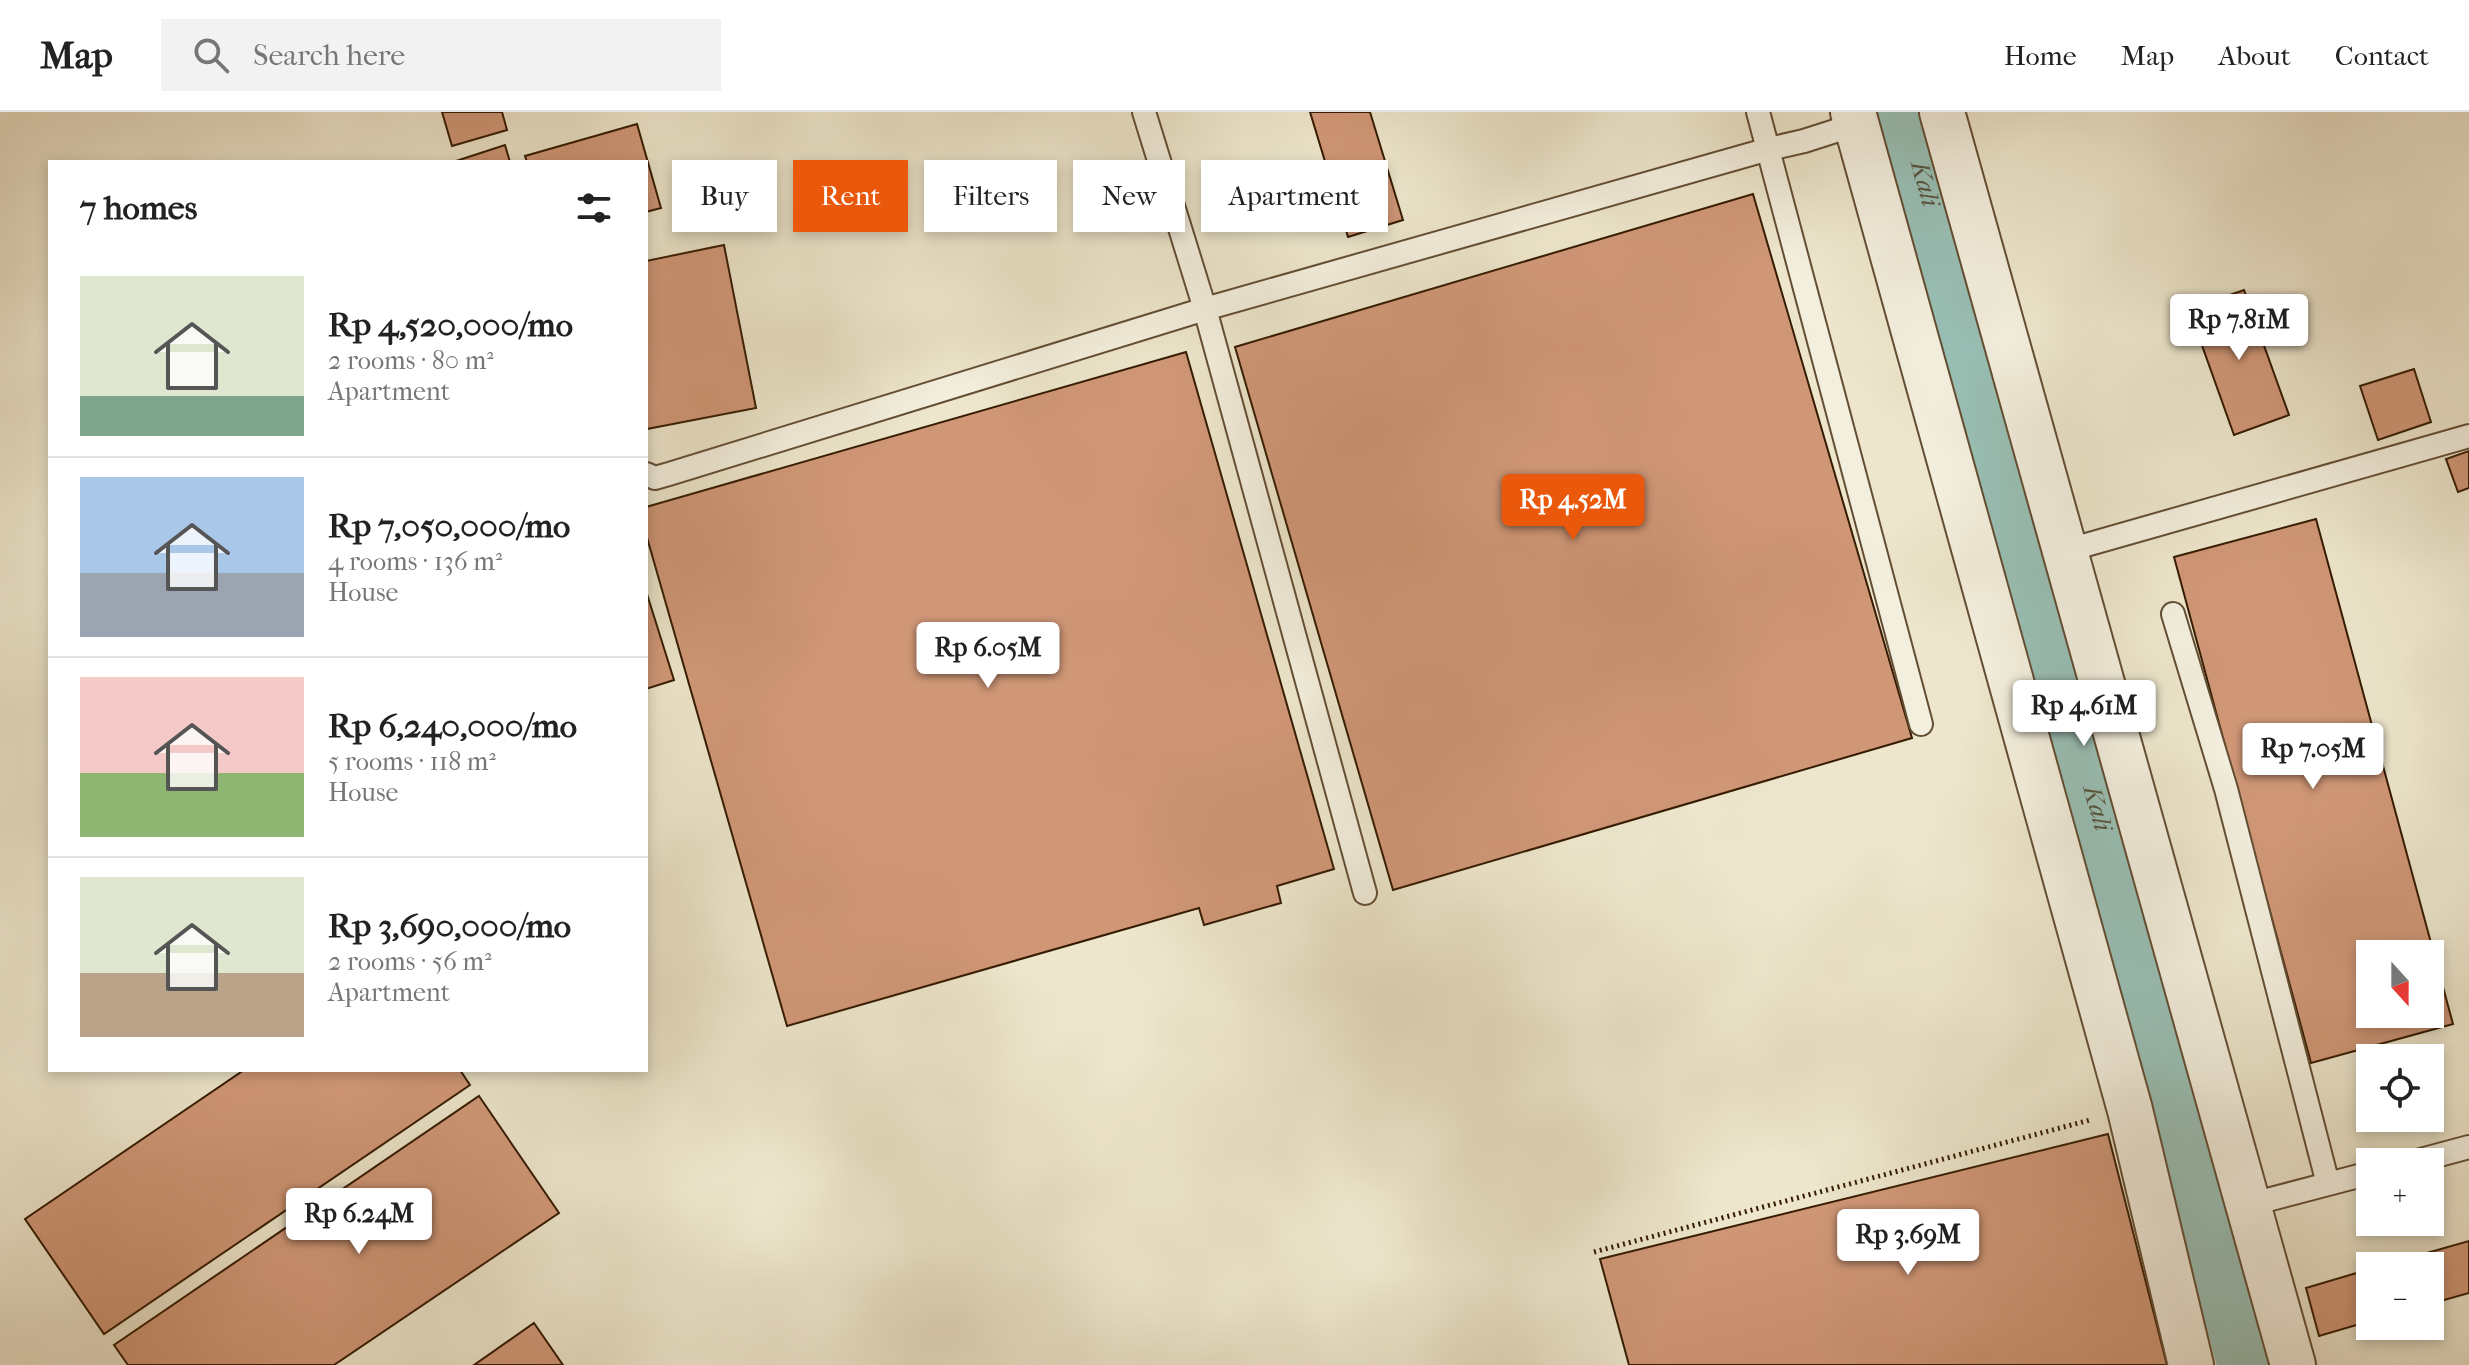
<!DOCTYPE html>
<meta charset="utf-8">
<style>
:root{--surface:#fff;--page:#f2f2f2;--text:#222;--muted:#767676;--line:#e0e0e0;--accent:#ea580c}
body{margin:0;font-family:"IM FELL French Canon",serif;background:var(--page);color:var(--text);height:100vh;display:flex;flex-direction:column;font-size:30px;white-space:nowrap}
*{box-sizing:border-box;margin:0}
p{font-size:26px;color:var(--muted)}
.icon{flex:none;width:44px;height:44px;fill:none;stroke:currentColor;stroke-width:2;stroke-linecap:round;stroke-linejoin:round}
.map{position:relative;flex:1;overflow:hidden}
.panel{position:absolute;left:48px;top:48px;width:600px;height:912px;display:flex;flex-direction:column;background:var(--surface);border-radius:0px;box-shadow:0 4px 12px #0003}
.panel>*{flex:none}
.hud{position:absolute;left:672px;top:48px;width:760px;height:72px;display:flex;gap:16px}
.needle{width:52px;rotate:159deg}
.fabs{position:absolute;left:2356px;top:828px;display:grid;gap:16px}
.fabs a{display:grid;place-items:center;width:88px;height:88px;border-radius:0px;background:var(--surface);box-shadow:0 4px 12px #0003;font-size:40px}
.price{position:absolute;translate:-50% -68px;padding:0 18px;border-radius:8px;background:#fff;color:#222;font-size:26px;line-height:52px;filter:drop-shadow(0 2px 4px #0008)}
.price::after{content:'';position:absolute;left:50%;top:48px;width:24px;height:18px;margin-left:-12px;background:inherit;clip-path:polygon(0 0,100% 0,50% 100%)}
.price.current{background:var(--accent);color:#fff}
ul{padding:0;list-style:none}
li{display:flex;align-items:center;gap:24px;height:200px;padding:0 32px}
li+li{border-top:2px solid var(--line)}
li span{display:grid;place-items:center;flex:none;width:224px;height:160px;border-radius:0px;color:#555}
li>.icon{margin-inline-start:auto}
span .icon{width:96px;height:96px;fill:#fffc;stroke-width:1}
li b{font-size:34px}
h2{display:flex;justify-content:space-between;align-items:center;height:96px;padding:0 32px;font-size:34px}
.pill{padding:0 28px;border-radius:0px;background:var(--surface);box-shadow:0 4px 12px #0003;font-size:28px;line-height:72px}
.pill.current{background:var(--accent);color:#fff}
header{display:flex;align-items:center;gap:48px;box-sizing:border-box;height:112px;padding:0 40px;background:var(--surface);border-bottom:2px solid var(--line)}
header strong{font-size:38px}
nav{display:flex;gap:44px;margin-inline-start:auto;font-size:28px}
.search{width:560px;height:72px;background:var(--page);display:flex;align-items:center;gap:20px;box-sizing:border-box;padding:0 28px;border-radius:0px;color:var(--muted);font-size:30px}
.map>svg:first-child{display:block}
</style>
<header>
<strong>Map</strong>
<div class="search"><svg class="icon" aria-label="search" viewBox="0 0 24 24"><circle cx="10" cy="10" r="6"/><path d="M15 15l6 6"/></svg>Search here</div>
<nav><a>Home</a><a>Map</a><a>About</a><a>Contact</a></nav>
</header>
<div class="map">
<svg width="2469" height="1253" viewBox="0 0 2469 1253">
<rect width="100%" height="100%" fill="#ede6cc"/>
<filter id="stains"><feTurbulence type="fractalNoise" baseFrequency=".0025" numOctaves="4"/><feColorMatrix values="0 0 0 0 .2 0 0 0 0 .09 0 0 0 0 .02 0 0 0 .5 -.17"/></filter>
<radialGradient id="worn" r=".72"><stop offset=".6" stop-color="#630" stop-opacity="0"/><stop offset="1" stop-color="#630" stop-opacity=".3"/></radialGradient>
<g fill="none" stroke-linecap="round" stroke-linejoin="round">
<!-- river -->
<path stroke="#99c0b6" stroke-width="68" id="s1" d="M1906,0L2252,1253"/>
</g>
<!-- building -->
<path fill="#d09777" stroke="#351b00" stroke-width="2" fill-rule="evenodd" d="M442,0H502L507,18L452,34Z
M1310,0H1370L1403,108L1348,125Z
M637,12L661,96L646,100V50H527L525,44Z
M505,33L510,50H453Z
M1753,82L1912,626L1393,778L1235,235Z
M724,133L756,296L647,317L646,149Z
M2244,178L2289,303L2234,323L2189,197Z
M1186,240L1334,757L1277,774L1281,791L1204,813L1199,796L787,914L646,422V395Z
M2414,257L2431,310L2378,328L2360,274Z
M2469,339V376L2458,380L2446,347Z
M2316,407L2453,912L2311,951L2174,445ZM2370,842H2430V902H2370Z
M646,479L674,568L646,577Z
M244,958H460L470,973L104,1222L25,1107Z
M479,984L559,1101L334,1253H128L114,1233Z
M2108,1022L2167,1253H1629L1600,1147Z
M2469,1129V1181L2430,1192V1154H2381Z
M2370,1157V1209L2319,1224L2306,1176Z
M534,1211L563,1253H474Z"/>
<g fill="none" stroke-linecap="round" stroke-linejoin="round">
<!-- lane casing -->
<g stroke="#634e33" stroke-width="26">
<path id="lane" d="M1144,0L1205,197L1365,781
M1758,0L1921,612
M646,362L655,366L669,362L1205,197L1769,37L1804,29L1857,12
M2065,439L2469,324
M2173,502L2226,677L2328,1072
M2413,1050L2469,1035
M2248,1093L2370,1061"/>
</g>
<!-- street casing -->
<g stroke="#634e33" stroke-width="48">
<path id="street" d="M1853,0L2130,998L2191,1253
M1942,0L2293,1253"/>
</g>
<!-- path -->
<path stroke="#351b00" stroke-width="5" stroke-dasharray="2 4" stroke-linecap="butt" d="M1594,1140L2090,1008"/>
<!-- lane -->
<use href="#lane" stroke="#f3efde" stroke-width="22"/>
<!-- street -->
<use href="#street" stroke="#f3efde" stroke-width="44"/>
</g>
<g text-anchor="middle" dominant-baseline="central" stroke-width="8" stroke-linejoin="round" paint-order="stroke">
<!-- water labels -->
<g font-size="26" font-style="italic" fill="#585540" stroke="#f3efde">
<text stroke="none"><textPath href="#s1" startOffset="74">Kali</textPath></text>
<text stroke="none"><textPath href="#s1" startOffset="722">Kali</textPath></text>
</g>
</g>
<rect width="100%" height="100%" filter="url(#stains)"/>
<rect width="100%" height="100%" fill="url(#worn)"/>
</svg>
<div class="fabs">
<a><svg class="needle" viewBox="-14 -14 28 28"><path d="M0-13l5 13h-10z" fill="#e53935"/><path d="M0 13l5-13h-10z" fill="#767676"/></svg></a>
<a><svg class="icon" aria-label="locate" viewBox="0 0 24 24"><circle cx="12" cy="12" r="6"/><path d="M12 2v4M12 18v4M2 12h4M18 12h4"/></svg></a>
<a>+</a>
<a>−</a>
</div>
<b class="price" style="left:2239px;top:250px">Rp 7.81M</b>
<b class="price current" style="left:1573px;top:430px">Rp 4.52M</b>
<b class="price" style="left:988px;top:578px">Rp 6.05M</b>
<b class="price" style="left:2084px;top:636px">Rp 4.61M</b>
<b class="price" style="left:2313px;top:679px">Rp 7.05M</b>
<b class="price" style="left:359px;top:1144px">Rp 6.24M</b>
<b class="price" style="left:1908px;top:1165px">Rp 3.69M</b>
<div class="hud">
<a class="pill">Buy</a>
<a class="pill current">Rent</a>
<a class="pill">Filters</a>
<a class="pill">New</a>
<a class="pill">Apartment</a>
</div>
<section class="panel">
<h2>7 homes<svg class="icon" aria-label="filters" viewBox="0 0 24 24"><path d="M4 7h16M4 17h16"/><circle cx="9" cy="7" r="2"/><circle cx="15" cy="17" r="2"/></svg></h2>
<ul>
<li><span style="background:linear-gradient(#dfe7d0 75%,#7fa58c 0)"><svg class="icon" aria-label="home" viewBox="0 0 24 24"><path d="M3 11l9-7 9 7M6 9v11h12V9"/></svg></span><div><b>Rp 4,520,000/mo</b><p>2 rooms · 80 m²</p><p>Apartment</p></div></li>
<li><span style="background:linear-gradient(#a9c7e8 60%,#9aa5b1 0)"><svg class="icon" aria-label="home" viewBox="0 0 24 24"><path d="M3 11l9-7 9 7M6 9v11h12V9"/></svg></span><div><b>Rp 7,050,000/mo</b><p>4 rooms · 136 m²</p><p>House</p></div></li>
<li><span style="background:linear-gradient(#f6c9c9 60%,#8fb573 0)"><svg class="icon" aria-label="home" viewBox="0 0 24 24"><path d="M3 11l9-7 9 7M6 9v11h12V9"/></svg></span><div><b>Rp 6,240,000/mo</b><p>5 rooms · 118 m²</p><p>House</p></div></li>
<li><span style="background:linear-gradient(#dfe7d0 60%,#b9a48a 0)"><svg class="icon" aria-label="home" viewBox="0 0 24 24"><path d="M3 11l9-7 9 7M6 9v11h12V9"/></svg></span><div><b>Rp 3,690,000/mo</b><p>2 rooms · 56 m²</p><p>Apartment</p></div></li>
</ul>
</section>
</div>
